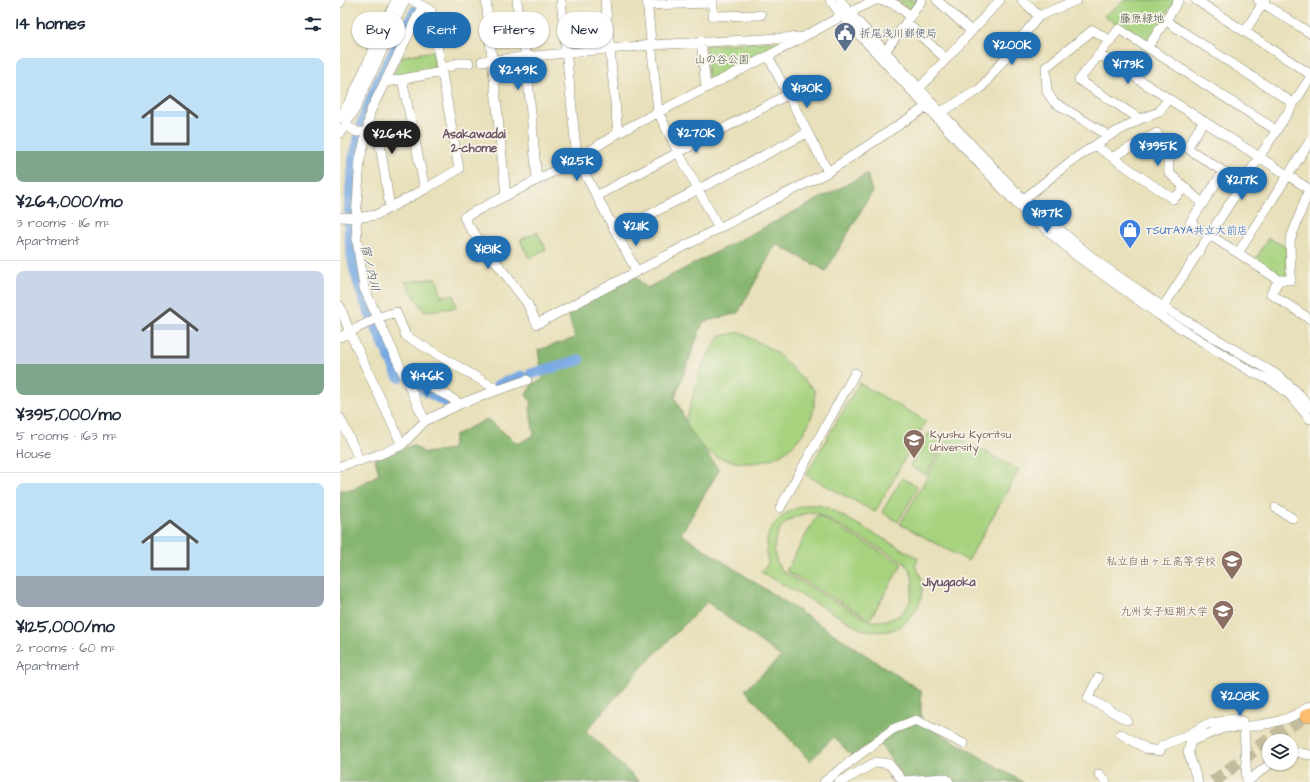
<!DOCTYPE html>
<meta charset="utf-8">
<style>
:root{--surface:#fff;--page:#f6f6f7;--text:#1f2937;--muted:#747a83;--line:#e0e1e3;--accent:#1f6fb2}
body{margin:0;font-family:"Architects Daughter","Klee One",sans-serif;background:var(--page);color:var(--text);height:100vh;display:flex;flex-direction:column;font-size:15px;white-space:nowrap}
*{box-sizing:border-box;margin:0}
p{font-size:13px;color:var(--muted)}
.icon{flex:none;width:22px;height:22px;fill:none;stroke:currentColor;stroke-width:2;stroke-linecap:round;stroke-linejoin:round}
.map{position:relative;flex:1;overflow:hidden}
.side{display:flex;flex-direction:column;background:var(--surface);width:340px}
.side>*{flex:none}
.hud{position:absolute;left:12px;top:12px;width:380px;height:36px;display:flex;gap:8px}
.buttons{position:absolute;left:922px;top:734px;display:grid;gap:8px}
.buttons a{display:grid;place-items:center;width:36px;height:36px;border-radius:50%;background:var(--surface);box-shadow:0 1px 3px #0004;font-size:20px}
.price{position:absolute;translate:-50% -34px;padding:0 9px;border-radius:14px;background:var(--accent);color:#fff;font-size:13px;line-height:26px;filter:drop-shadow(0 1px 2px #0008)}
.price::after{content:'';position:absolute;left:50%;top:24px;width:12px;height:9px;margin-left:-6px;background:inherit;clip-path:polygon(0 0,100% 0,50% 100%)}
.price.current{background:#222;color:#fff}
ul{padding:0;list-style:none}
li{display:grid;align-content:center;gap:8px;height:212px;padding:0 16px}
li+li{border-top:1px solid var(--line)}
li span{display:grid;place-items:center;height:124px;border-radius:8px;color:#555}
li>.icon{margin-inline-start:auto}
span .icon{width:72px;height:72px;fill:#fffc;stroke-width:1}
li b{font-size:17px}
h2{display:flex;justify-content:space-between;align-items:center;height:48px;padding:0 16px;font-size:17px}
.tag{padding:0 14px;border-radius:18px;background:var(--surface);box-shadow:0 1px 3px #0004;font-size:14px;line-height:36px}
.tag.current{background:var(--accent);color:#fff}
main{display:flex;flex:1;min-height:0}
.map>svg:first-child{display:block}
</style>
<main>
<section class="side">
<h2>14 homes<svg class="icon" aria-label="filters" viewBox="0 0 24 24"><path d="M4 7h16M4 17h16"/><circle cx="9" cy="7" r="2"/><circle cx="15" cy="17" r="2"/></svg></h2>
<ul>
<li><span style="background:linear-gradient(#bfe0f5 75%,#7fa58c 0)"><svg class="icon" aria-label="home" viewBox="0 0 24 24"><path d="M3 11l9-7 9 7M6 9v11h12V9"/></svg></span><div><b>¥264,000/mo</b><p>3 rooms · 116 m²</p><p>Apartment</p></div></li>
<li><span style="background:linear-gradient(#c9d6e8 75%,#7fa58c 0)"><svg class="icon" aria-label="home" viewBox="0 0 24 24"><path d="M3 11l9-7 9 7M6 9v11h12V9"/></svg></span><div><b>¥395,000/mo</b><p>5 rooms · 163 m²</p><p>House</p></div></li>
<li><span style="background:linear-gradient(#bfe0f5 75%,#9aa5b1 0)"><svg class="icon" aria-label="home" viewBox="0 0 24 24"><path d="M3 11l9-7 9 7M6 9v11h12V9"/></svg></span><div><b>¥125,000/mo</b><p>2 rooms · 60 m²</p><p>Apartment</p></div></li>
</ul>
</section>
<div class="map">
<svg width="970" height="782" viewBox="0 0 970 782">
<rect width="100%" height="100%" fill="#f7f3e8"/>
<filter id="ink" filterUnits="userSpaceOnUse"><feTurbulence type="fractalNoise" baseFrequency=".025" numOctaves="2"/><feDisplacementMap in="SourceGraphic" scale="8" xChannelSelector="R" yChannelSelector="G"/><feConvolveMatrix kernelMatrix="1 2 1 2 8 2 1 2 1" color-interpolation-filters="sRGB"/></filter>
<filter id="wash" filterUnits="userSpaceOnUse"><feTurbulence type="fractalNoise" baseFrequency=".012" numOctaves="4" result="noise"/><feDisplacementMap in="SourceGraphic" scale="16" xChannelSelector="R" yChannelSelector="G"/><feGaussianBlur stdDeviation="0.9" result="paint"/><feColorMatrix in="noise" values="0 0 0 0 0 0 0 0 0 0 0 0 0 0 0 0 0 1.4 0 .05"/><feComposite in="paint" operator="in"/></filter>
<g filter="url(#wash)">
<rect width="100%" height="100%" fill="#e8e0ba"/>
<!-- green -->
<path fill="#a7d37f" stroke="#697f55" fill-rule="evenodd" d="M556,0H577L569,11L562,4Z
M785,0H835L808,44L764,16Z
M446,41L369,83L365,45Z
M93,51L95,68L94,70L52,77L63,56Z
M197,232L206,249L189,258L180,240Z
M928,238L948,248L947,277L940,278L915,261Z
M97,278L101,296L114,295L116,308L84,311L65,282Z
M400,332L436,352L475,391C474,399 475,410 471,418C458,452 423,471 388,460C384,459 379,458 376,457C362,449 354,437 345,424L362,365L380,336Z
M519,383L586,421L535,512L466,475Z
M589,433L605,442L586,475L570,466Z
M612,434L679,470L628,561L560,524Z
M562,478L578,487L558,522L542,512Z
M466,505H478L488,508L578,558L575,566C592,589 577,621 552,630C542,633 531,631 521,629L421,572L428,564C427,557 426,549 427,542C429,521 448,510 466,505ZM475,512L564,562C566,566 570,569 571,573C573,578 573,584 572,589C571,613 553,623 530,621L443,572C430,558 432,532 448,521C457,515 465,513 475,512Z
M477,515L562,564L530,619L446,571Z"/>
<!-- forest -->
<path fill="#85b56e" stroke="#58704c" d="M527,174L532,192L486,271L436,244L398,313L363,322L335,397L349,429L379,470L341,534L581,691V722L683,782H610L565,780L537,739L512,756L494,737L470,761L405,690L441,657L367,602L306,663L246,731L299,782H0V490H12L39,474L35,459L73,445L85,453L112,449L115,435L147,419L178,444L194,435L190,410L192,402L186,395L193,383L203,380L198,350L235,338L228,313L295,276L307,288Z"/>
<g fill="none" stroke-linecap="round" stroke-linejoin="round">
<!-- river -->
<path stroke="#76a8e2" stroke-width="11" d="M22,123L39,80L75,11
M9,210L13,162L19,138
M9,224C10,260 17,284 31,316
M35,325L58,376L60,377
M191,374L239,360
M73,384L110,404
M158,385L181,376"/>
</g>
</g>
<g filter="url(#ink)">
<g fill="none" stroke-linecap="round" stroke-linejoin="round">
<!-- highway-tunnel -->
<path stroke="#c2bc9d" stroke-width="13" stroke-dasharray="13 6" stroke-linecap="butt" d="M873,782L926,741L966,716"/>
<!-- minor casing -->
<g stroke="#8a8672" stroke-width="10">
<path id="minor" d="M146,0L166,196
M177,0L179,21L186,57L197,180
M221,0L237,159L297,272
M265,0L278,133
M307,0L318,112L338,152L379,228
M373,0V16L421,15
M490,0L502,16L677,204L737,256L819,315L910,371L932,381L950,395L970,419
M500,0L509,12L580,89L592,103L683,199L759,263L823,307L939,376L959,394L970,407
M536,0L502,16L428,56L278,133L237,159L197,180L124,217L128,225L187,303L197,324L379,228L488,172L592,103
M538,0C554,2 559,6 570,16
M597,0L631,31
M682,0L699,16
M856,0L970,74
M918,0L970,33
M0,3L1,0
M308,5L373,3
M82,7L30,112L27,132L20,159L16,218L17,240L24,288L85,421
M826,21L953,103
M566,22L606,59
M905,31L925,0
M361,41L366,88
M770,41L753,30L706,67L707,92L714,102L769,136L800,119L819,112L828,99
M808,47L839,0
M759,54L969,189L950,241L951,280H939L898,253
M428,56L488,172
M542,56L582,0
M142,61L311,45L460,37
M101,68L112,66L117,63H129
M62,79L85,189
M46,82L102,72
M575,93L660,0
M597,116L601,112L640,89L699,16L737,0
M0,118L12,97L56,0
M800,119L739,80L779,29L936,130
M864,121L847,148L901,183
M5,125L17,132H38L50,208
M0,133L15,109L65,0
M756,146L833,199L845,188
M773,157L817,133L828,154L829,173L863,204
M883,172L850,223L898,253L970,141
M256,196L447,95
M679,203L730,162L769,136
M0,217L16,218L36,215L85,189L119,169L91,11L72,0
M276,232L467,133
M939,280L931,294L970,319
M0,306L10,333L62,445
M820,312L970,78
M0,337L37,318L56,312L66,336L158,390
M64,374L108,396L120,404
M0,418L20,461
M0,466L38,455L62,445L85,421L120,404L158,390L187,380
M440,508L515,373
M936,508L952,518
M758,678L748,698L787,720
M781,734L807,749L820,751L822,746L848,735L867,724L894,719L902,721L904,727L884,728L851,741L848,752L858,782
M951,751L970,755
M759,774L766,782
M484,782L553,729L576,720L624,744
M499,782L506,779L536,762L549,764L563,781L604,778L608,780L609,782
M907,782L904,727C930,724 949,721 970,706
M907,782L931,763"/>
</g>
<!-- highway casing -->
<g stroke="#8a8672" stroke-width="14">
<path id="highway" d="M966,716L970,714"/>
</g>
<!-- minor -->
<use href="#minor" stroke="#fff" stroke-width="9"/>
<!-- highway -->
<use href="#highway" stroke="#febc70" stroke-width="13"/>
</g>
</g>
<!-- icons -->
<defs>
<g id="civic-pin" transform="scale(1.15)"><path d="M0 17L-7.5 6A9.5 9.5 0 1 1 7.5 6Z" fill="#5c6f8a" stroke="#f7f3e8"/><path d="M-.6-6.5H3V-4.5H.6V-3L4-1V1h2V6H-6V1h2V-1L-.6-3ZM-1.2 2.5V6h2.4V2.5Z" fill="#fff"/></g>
<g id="shop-pin" transform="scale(1.15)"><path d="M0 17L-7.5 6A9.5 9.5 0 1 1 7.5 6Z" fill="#3f7fe0" stroke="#f7f3e8"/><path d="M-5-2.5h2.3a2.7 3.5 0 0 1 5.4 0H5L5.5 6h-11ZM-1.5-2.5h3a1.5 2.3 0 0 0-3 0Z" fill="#fff"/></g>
<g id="university-pin" transform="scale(1.15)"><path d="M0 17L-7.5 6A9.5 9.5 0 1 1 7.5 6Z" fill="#8d6e63" stroke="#f7f3e8"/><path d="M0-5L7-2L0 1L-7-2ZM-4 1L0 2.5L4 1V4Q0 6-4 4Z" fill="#fff"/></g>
<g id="school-pin" transform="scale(1.15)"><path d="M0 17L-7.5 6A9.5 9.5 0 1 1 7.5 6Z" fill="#8d6e63" stroke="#f7f3e8"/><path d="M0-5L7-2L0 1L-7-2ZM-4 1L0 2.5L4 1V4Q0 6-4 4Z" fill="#fff"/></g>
</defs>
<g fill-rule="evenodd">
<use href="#civic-pin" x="505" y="33"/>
<use href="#shop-pin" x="790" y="230"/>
<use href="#university-pin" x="574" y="440"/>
<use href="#school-pin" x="892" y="561"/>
<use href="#university-pin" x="883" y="611"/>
</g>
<g text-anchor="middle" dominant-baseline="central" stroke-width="3.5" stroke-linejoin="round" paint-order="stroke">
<!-- park labels -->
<g font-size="11" fill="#4a5540" stroke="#f7f3e8">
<text x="802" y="18">藤原緑地</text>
<text x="382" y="59">山の谷公園</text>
</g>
<!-- service labels -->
<g font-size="11" fill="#4e5e75" stroke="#f7f3e8" text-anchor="start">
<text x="520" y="33">折尾浅川郵便局</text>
</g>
<!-- shop labels -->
<g font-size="11" fill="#366cbe" stroke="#f7f3e8" text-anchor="start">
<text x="806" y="230">TSUTAYA共立大前店</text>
</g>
<!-- education labels -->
<g font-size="11" fill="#785e54" stroke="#f7f3e8" text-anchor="end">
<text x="590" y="434" text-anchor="start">Kyushu Kyoritsu<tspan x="590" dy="13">University</tspan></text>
<text x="876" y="561">私立自由ヶ丘高等学校</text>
<text x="868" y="611">九州女子短期大学</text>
</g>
<!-- neighbourhood labels -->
<g font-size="12" font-weight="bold" fill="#6c5465" stroke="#f7f3e8">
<text x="134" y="134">Asakawadai<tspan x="134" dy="14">2-chome</tspan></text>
<text x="609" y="582">Jiyugaoka</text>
</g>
<!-- water labels -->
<g font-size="12" font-style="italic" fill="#45576b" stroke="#f7f3e8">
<text transform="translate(30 268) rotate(77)">宿ノ内川</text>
</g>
</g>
</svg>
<div class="buttons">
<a><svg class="icon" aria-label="layers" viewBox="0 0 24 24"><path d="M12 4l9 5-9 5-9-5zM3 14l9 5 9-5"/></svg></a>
</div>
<b class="price" style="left:672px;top:66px">¥200K</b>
<b class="price" style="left:788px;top:85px">¥173K</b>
<b class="price" style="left:178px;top:91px">¥249K</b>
<b class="price" style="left:467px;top:109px">¥130K</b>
<b class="price" style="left:356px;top:154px">¥270K</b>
<b class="price current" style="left:52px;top:155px">¥264K</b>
<b class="price" style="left:818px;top:167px">¥395K</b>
<b class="price" style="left:237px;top:182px">¥125K</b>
<b class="price" style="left:902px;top:201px">¥217K</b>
<b class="price" style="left:707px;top:234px">¥137K</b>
<b class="price" style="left:296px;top:247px">¥211K</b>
<b class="price" style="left:148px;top:270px">¥181K</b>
<b class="price" style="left:87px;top:397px">¥146K</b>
<b class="price" style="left:900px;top:717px">¥208K</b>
<div class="hud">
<a class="tag">Buy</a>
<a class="tag current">Rent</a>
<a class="tag">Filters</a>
<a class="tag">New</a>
</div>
</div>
</main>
